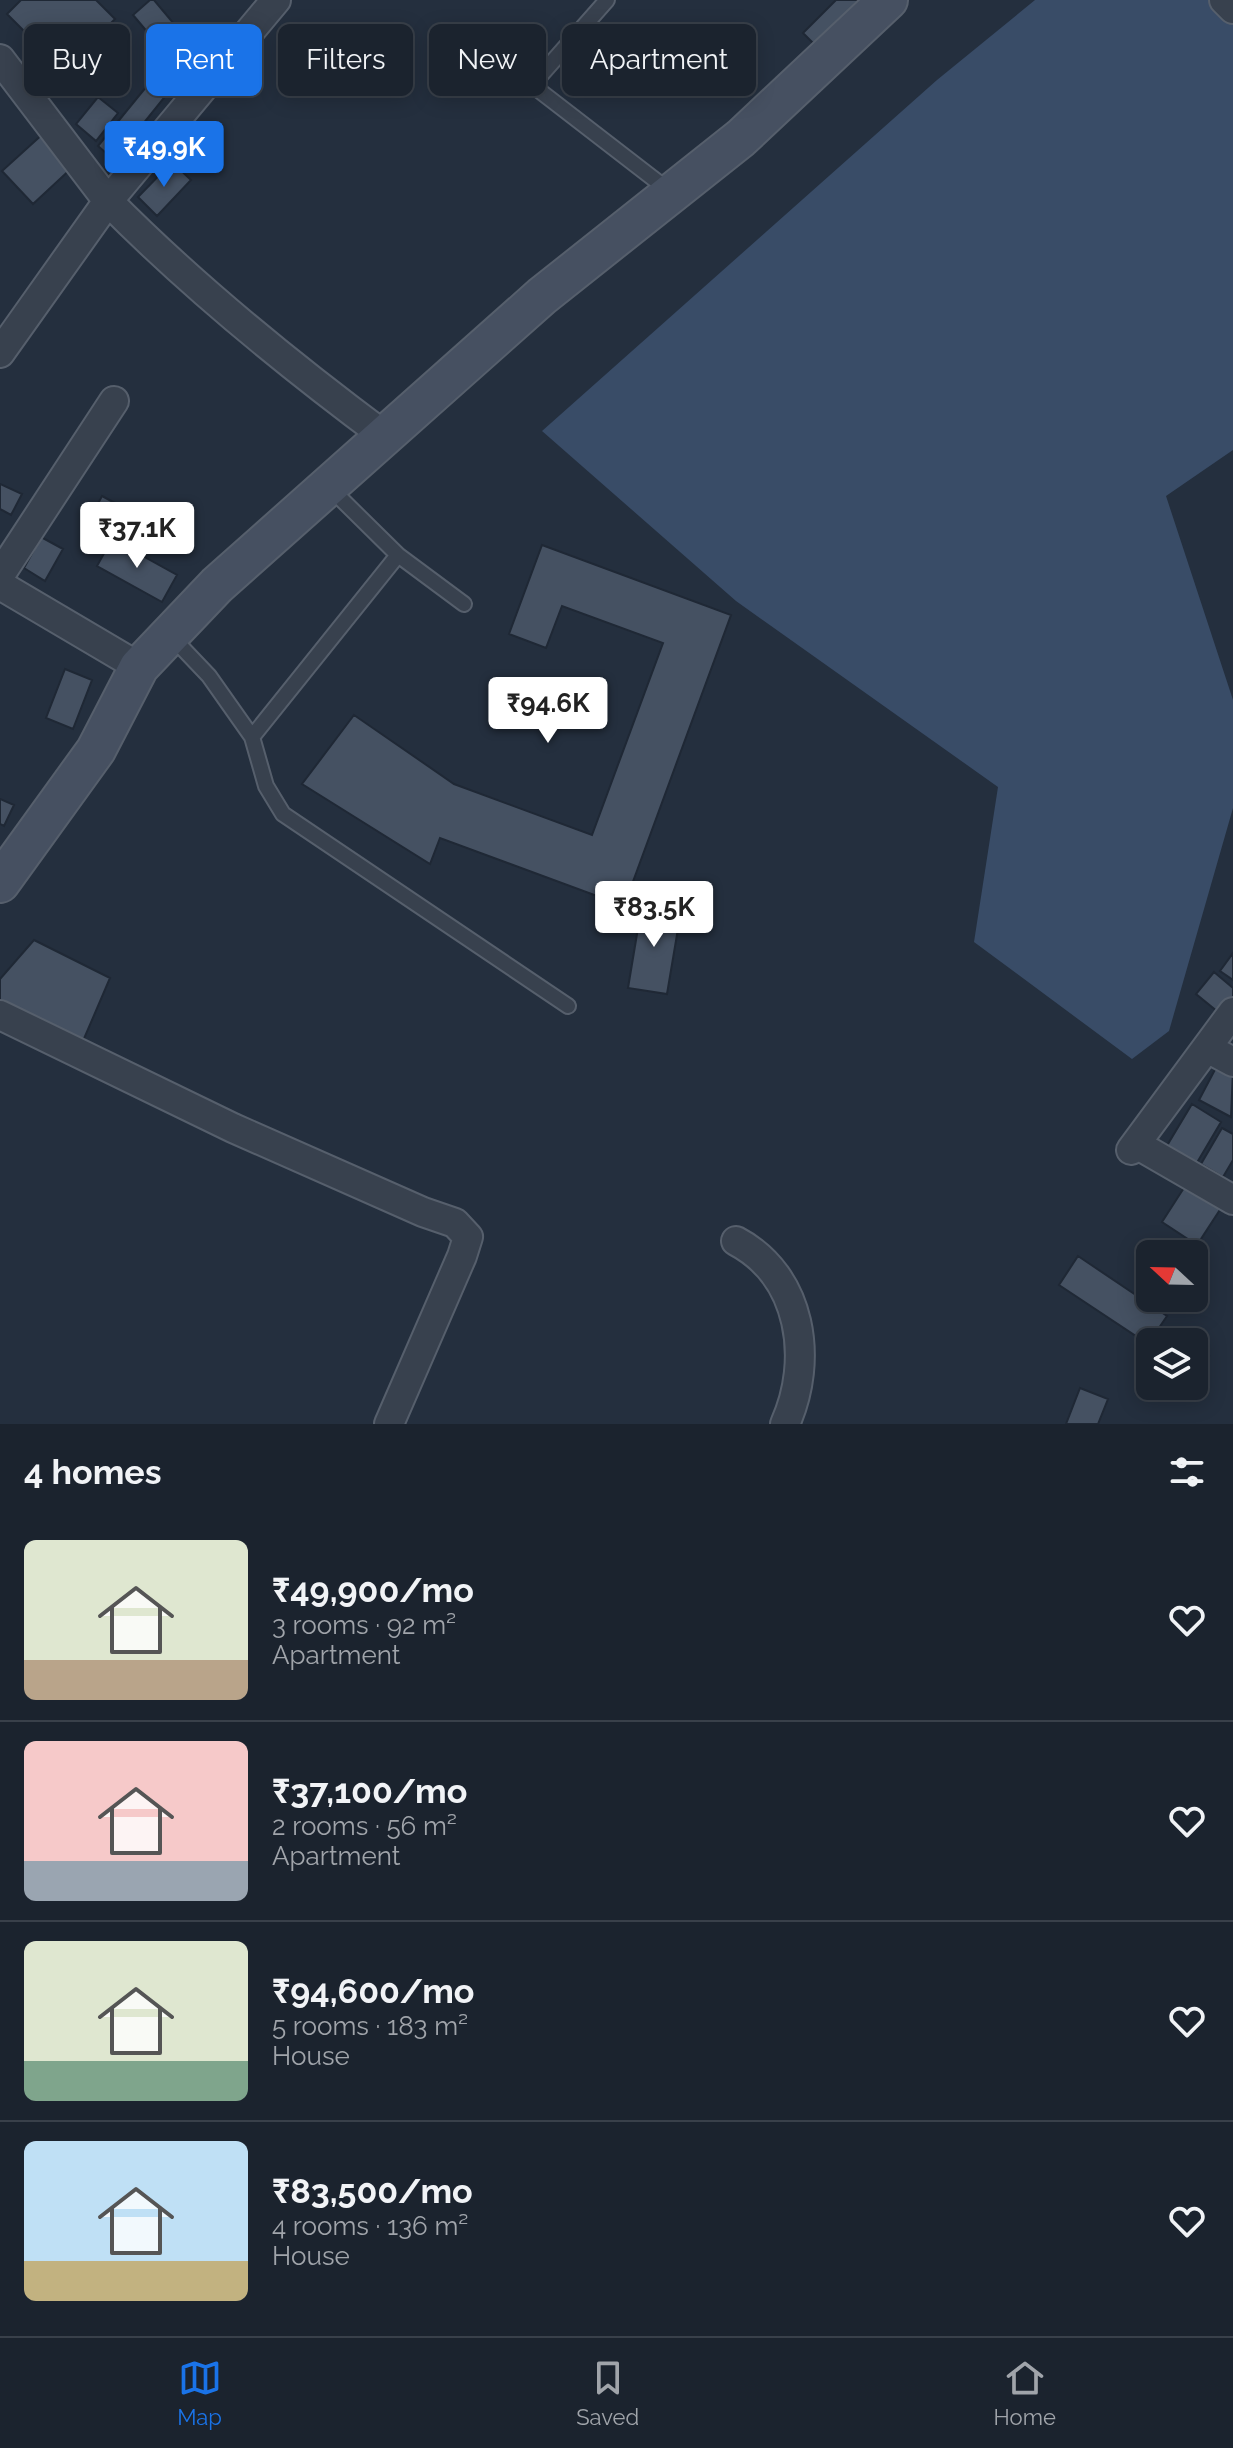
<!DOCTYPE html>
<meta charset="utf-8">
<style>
:root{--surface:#1b232e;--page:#242b36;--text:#f1f3f6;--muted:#a0a4aa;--line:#39404a;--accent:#1a73e8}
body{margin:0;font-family:Raleway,sans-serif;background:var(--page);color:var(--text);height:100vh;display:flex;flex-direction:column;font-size:30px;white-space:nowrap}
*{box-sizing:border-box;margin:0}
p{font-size:26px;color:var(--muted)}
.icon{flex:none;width:44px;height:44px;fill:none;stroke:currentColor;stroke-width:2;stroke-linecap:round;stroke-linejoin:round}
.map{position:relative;height:1424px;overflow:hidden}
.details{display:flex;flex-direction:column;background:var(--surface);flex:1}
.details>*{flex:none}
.hud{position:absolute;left:24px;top:24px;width:800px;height:72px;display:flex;gap:16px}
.needle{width:52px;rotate:292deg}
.fabs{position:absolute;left:1136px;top:1240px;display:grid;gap:16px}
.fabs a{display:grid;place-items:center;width:72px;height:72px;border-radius:12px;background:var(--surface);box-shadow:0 4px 20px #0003,0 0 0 2px var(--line);font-size:40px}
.price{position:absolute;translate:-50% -68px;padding:0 18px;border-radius:8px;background:#fff;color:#222;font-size:26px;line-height:52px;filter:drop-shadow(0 2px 4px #0008)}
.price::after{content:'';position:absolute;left:50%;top:48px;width:24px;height:18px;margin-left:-12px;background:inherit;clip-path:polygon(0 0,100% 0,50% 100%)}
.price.active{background:var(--accent);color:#fff}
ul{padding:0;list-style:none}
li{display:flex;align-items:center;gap:24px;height:200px;padding:0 24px}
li+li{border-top:2px solid var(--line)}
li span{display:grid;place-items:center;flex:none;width:224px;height:160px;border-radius:12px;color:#555}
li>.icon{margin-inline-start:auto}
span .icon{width:96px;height:96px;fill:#fffc;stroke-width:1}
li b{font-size:34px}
h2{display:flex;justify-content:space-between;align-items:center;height:96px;padding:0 24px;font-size:34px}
.pill{padding:0 28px;border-radius:12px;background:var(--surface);box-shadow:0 4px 20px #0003,0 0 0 2px var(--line);font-size:28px;line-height:72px}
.pill.active{background:var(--accent);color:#fff}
.tab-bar{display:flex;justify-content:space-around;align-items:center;height:112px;border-top:2px solid var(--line);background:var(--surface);font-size:22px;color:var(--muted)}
.tab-bar a{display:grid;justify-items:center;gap:4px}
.tab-bar .active{color:var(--accent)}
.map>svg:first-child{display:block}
</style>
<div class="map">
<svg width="1233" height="1424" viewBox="0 0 1233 1424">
<rect width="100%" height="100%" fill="#242f3e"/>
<!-- water -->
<path fill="#394c67" d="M1035,0H1233V450L1166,496L1233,700V808L1169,1031L1132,1059L974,942L998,787L736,601L542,431L937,80Z"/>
<!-- building -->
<path fill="#455162" stroke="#1f2835" stroke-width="2" d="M21,0H96L115,19L64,71L7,14Z
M150,0H154L190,43L171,60L133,15Z
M836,0H881L825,55L803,33Z
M164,65L180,78L114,160L98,146Z
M98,97L118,113L96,141L76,124Z
M45,132L75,165L33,204L2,171Z
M172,162L191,180L157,216L138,197Z
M0,484L22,494L11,515L0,509Z
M102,496L126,509L118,524L94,511Z
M41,537L63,549L45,581L24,568Z
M112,539L177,575L162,602L97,566Z
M542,545L731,615L624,906L440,838L430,864L302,784L354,715L454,784L592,835L663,643L562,606L546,648L509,634Z
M65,669L92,680L73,729L46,718Z
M0,799L14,805L4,826L0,824Z
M642,904L681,911L667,994L628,988Z
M34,940L110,978L83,1041L0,1004V979Z
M1233,953V980L1220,971Z
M1214,972L1233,988V1004L1223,1016L1196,994Z
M1219,1062L1233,1070L1231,1117L1199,1100Z
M1192,1104L1221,1122L1195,1166L1165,1149Z
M1222,1128L1233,1134V1160L1223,1177L1201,1164Z
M1189,1180L1225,1202L1197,1245L1162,1222Z
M1078,1256L1167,1316L1148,1344L1059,1285Z
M1161,1328L1186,1342H1153Z
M1194,1347L1209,1356L1196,1380L1194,1379Z
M1080,1388L1108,1399L1098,1424H1066Z"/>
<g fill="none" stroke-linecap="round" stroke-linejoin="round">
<!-- lane casing -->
<g stroke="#565f6c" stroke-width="18">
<path id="lane" d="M514,71L672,193
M532,85L607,0
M328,486L398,555L464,604
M170,635L209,676L252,737L266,786L283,814L568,1006
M252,737L398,555"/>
</g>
<!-- street casing -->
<g stroke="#565f6c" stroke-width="32">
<path id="street" d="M276,0L108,201C193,287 289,365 386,437
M1224,0L1233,9
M0,59L108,201L0,353
M0,575L114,401
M0,585L139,667
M0,1015L233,1128L423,1212L455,1223L468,1237L462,1256L389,1424
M1207,1048L1233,1062
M1136,1144L1233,1200
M1131,1150L1233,1012
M736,1241C802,1276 814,1360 785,1424"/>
</g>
<!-- secondary casing -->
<g stroke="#565f6c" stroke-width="42">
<path id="secondary" d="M0,883L96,750L139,667L217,585L542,296L741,138L888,0"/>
</g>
<!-- lane -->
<use href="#lane" stroke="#38414e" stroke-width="14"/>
<!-- street -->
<use href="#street" stroke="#38414e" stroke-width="28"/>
<!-- secondary -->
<use href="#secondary" stroke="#465061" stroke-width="38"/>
</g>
</svg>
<div class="fabs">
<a><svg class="needle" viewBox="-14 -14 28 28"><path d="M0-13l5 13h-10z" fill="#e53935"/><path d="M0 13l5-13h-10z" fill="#a0a4aa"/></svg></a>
<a><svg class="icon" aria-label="layers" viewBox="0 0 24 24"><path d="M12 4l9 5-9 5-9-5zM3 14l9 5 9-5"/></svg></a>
</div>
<b class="price active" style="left:164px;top:189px">₹49.9K</b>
<b class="price" style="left:137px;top:570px">₹37.1K</b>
<b class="price" style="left:548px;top:745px">₹94.6K</b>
<b class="price" style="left:654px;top:949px">₹83.5K</b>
<div class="hud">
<a class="pill">Buy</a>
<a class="pill active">Rent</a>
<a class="pill">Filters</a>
<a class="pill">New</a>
<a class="pill">Apartment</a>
</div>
</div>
<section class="details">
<h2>4 homes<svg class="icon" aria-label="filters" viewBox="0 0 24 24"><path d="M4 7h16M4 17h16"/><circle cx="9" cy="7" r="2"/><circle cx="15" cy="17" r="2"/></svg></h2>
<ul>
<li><span style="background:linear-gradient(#dfe7d0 75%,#b9a48a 0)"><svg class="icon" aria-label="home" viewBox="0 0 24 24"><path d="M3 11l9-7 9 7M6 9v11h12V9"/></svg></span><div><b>₹49,900/mo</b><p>3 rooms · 92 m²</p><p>Apartment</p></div><svg class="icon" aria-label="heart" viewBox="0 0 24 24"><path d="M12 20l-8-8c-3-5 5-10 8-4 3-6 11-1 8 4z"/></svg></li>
<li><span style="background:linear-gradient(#f6c9c9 75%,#9aa5b1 0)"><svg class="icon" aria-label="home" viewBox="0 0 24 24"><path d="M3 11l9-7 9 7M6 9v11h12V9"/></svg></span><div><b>₹37,100/mo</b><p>2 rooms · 56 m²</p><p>Apartment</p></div><svg class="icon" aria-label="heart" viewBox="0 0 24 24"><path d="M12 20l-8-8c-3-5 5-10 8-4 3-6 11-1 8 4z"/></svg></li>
<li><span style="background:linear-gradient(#dfe7d0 75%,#7fa58c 0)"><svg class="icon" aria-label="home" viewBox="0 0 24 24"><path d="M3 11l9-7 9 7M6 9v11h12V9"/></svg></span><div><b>₹94,600/mo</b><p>5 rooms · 183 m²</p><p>House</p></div><svg class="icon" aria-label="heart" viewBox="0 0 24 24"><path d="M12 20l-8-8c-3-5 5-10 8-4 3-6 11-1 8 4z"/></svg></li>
<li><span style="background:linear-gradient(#bfe0f5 75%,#c2b280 0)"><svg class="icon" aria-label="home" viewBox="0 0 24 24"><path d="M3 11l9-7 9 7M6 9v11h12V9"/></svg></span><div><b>₹83,500/mo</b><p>4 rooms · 136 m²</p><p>House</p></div><svg class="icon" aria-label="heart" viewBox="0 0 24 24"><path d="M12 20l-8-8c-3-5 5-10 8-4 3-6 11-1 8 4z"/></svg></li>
</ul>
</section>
<nav class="tab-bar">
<a class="active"><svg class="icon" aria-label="map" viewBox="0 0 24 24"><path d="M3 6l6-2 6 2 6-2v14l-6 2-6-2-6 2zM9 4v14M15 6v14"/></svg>Map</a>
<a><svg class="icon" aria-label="saved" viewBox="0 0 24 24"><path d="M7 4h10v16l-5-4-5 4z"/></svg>Saved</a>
<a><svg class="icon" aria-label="home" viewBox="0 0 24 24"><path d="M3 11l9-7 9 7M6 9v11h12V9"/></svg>Home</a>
</nav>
